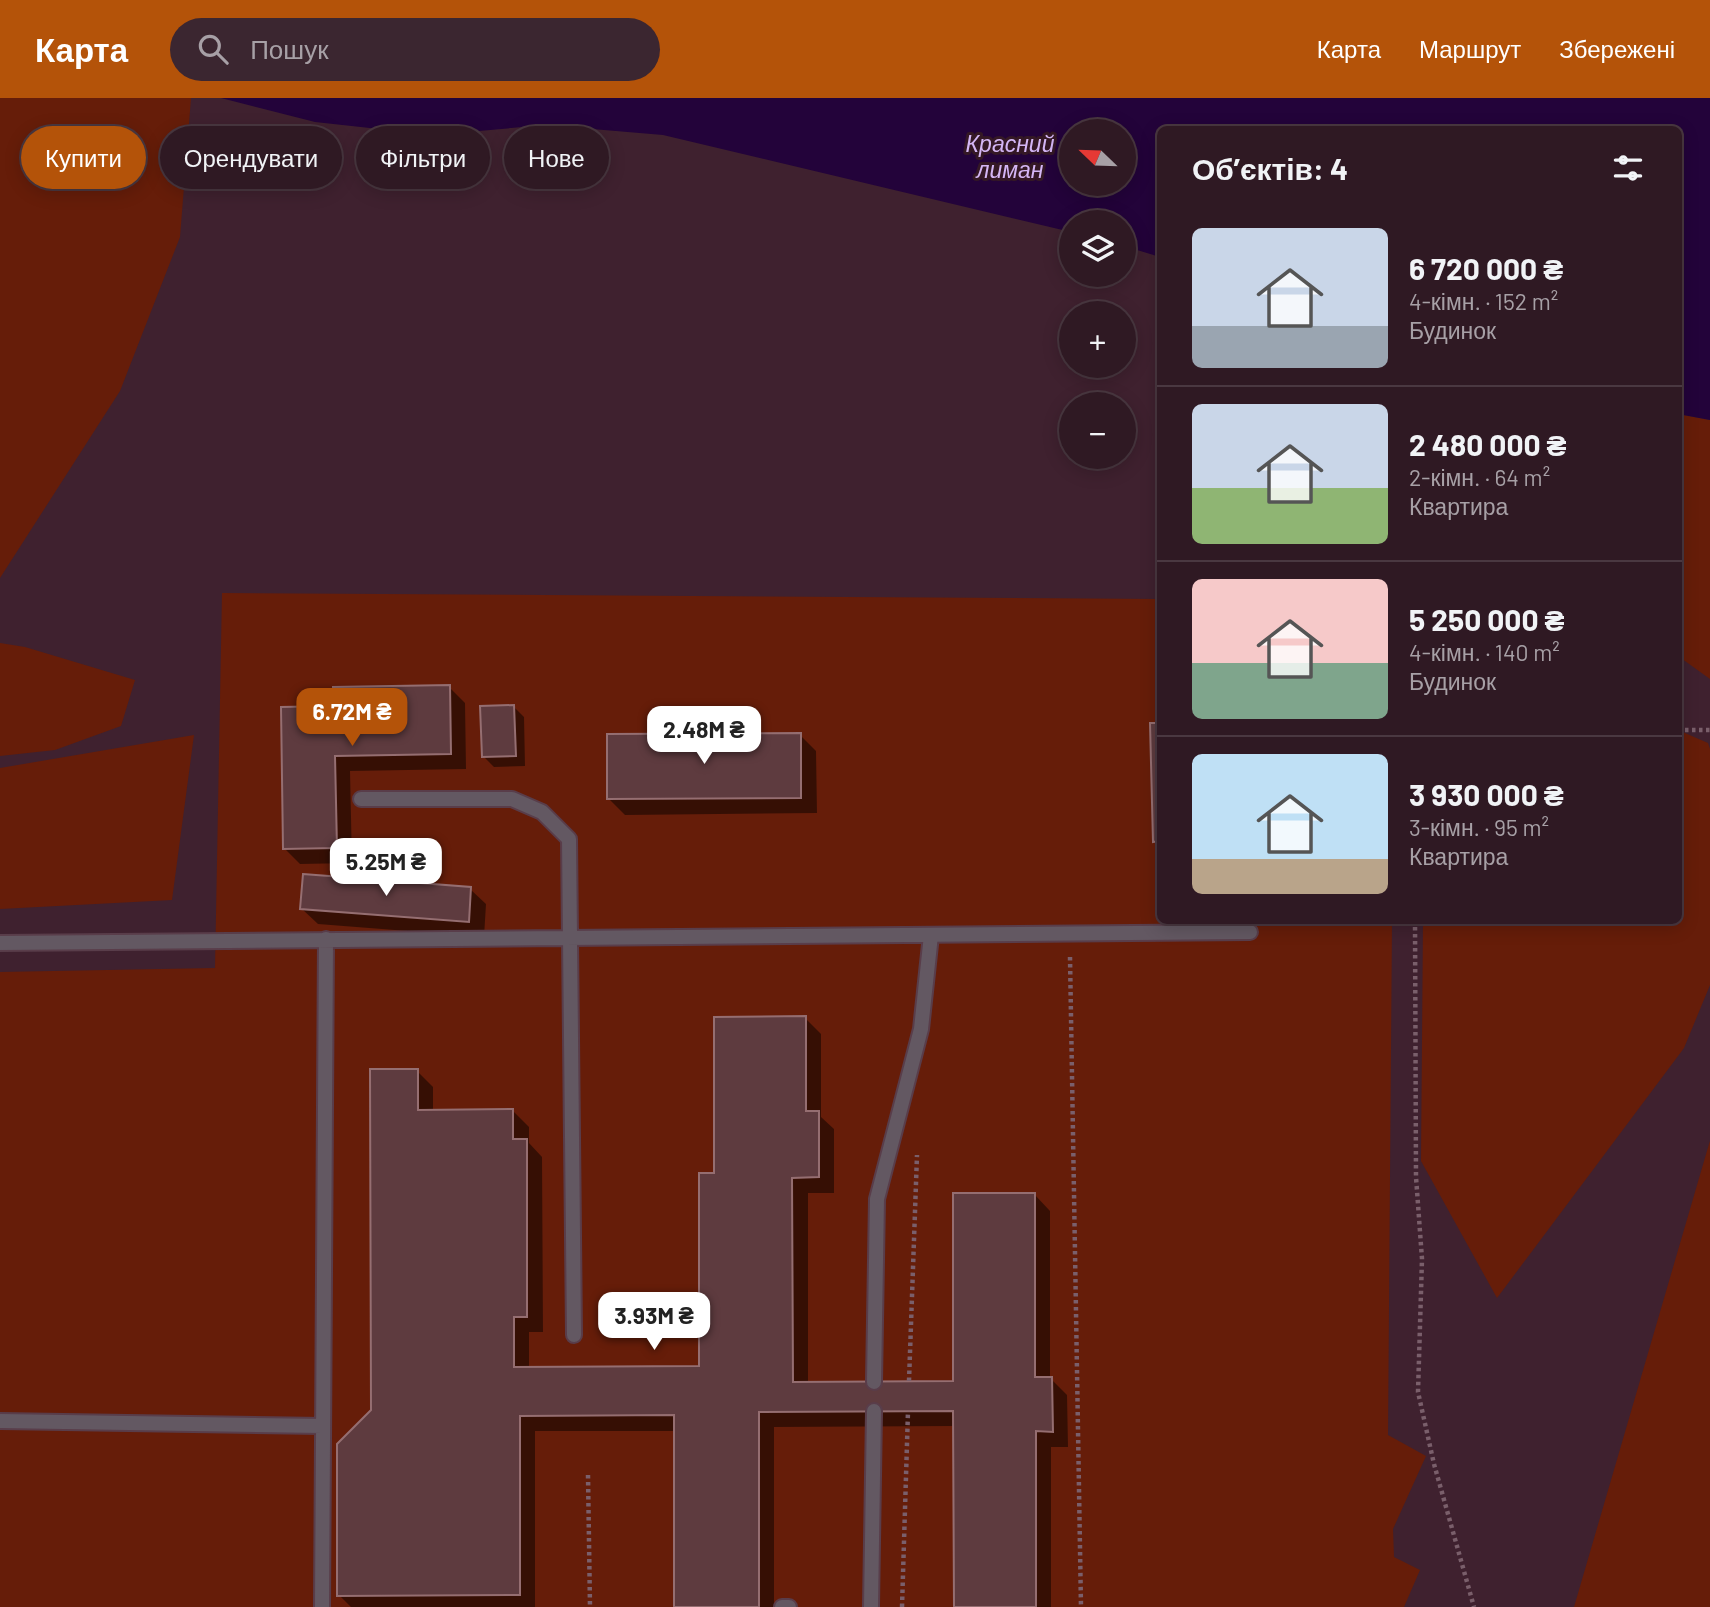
<!DOCTYPE html>
<html lang="uk">
<meta charset="utf-8">
<style>
:root{--surface:#2f1923;--page:#3b2630;--text:#f1f3f6;--muted:#a7a0a6;--line:#4a3841;--accent:#b45309}
body{margin:0;font-family:Barlow,sans-serif;background:var(--page);color:var(--text);height:100vh;display:flex;flex-direction:column;font-size:26px;white-space:nowrap}
*{box-sizing:border-box;margin:0}
p{font-size:23px;color:var(--muted)}
.icon{flex:none;width:38px;height:38px;fill:none;stroke:currentColor;stroke-width:2;stroke-linecap:round;stroke-linejoin:round}
.map{position:relative;flex:1;overflow:hidden}
.side{position:absolute;left:1157px;top:28px;width:525px;height:798px;display:flex;flex-direction:column;background:var(--surface);border-radius:10px;box-shadow:0 4px 18px #0003,0 0 0 2px var(--line)}
.side>*{flex:none}
.hud{position:absolute;left:21px;top:28px;width:665px;height:63px;display:flex;gap:14px}
.needle{width:46px;rotate:293deg}
.buttons{position:absolute;left:1059px;top:21px;display:grid;gap:14px}
.buttons a{display:grid;place-items:center;width:77px;height:77px;border-radius:50%;background:var(--surface);box-shadow:0 4px 18px #0003,0 0 0 2px var(--line);font-size:35px}
.price{position:absolute;translate:-50% -60px;padding:0 16px;border-radius:14px;background:#fff;color:#222;font-size:23px;line-height:46px;filter:drop-shadow(0 2px 4px #0008)}
.price::after{content:'';position:absolute;left:50%;top:42px;width:21px;height:16px;margin-left:-10px;background:inherit;clip-path:polygon(0 0,100% 0,50% 100%)}
.price.active{background:var(--accent);color:#fff}
ul{padding:0;list-style:none}
li{display:flex;align-items:center;gap:21px;height:175px;padding:0 35px}
li+li{border-top:2px solid var(--line)}
li span{display:grid;place-items:center;flex:none;width:196px;height:140px;border-radius:10px;color:#555}
li>.icon{margin-inline-start:auto}
span .icon{width:84px;height:84px;fill:#fffc;stroke-width:1}
li b{font-size:30px}
h2{display:flex;justify-content:space-between;align-items:center;height:84px;padding:0 35px;font-size:30px}
.tag{padding:0 24px;border-radius:32px;background:var(--surface);box-shadow:0 4px 18px #0003,0 0 0 2px var(--line);font-size:24px;line-height:63px}
.tag.active{background:var(--accent);color:#fff}
header{display:flex;align-items:center;gap:42px;box-sizing:border-box;height:98px;padding:0 35px;background:var(--accent);color:#fff}
header strong{font-size:33px}
nav{display:flex;gap:38px;margin-inline-start:auto;font-size:24px}
.search{width:490px;height:63px;background:var(--page);display:flex;align-items:center;gap:18px;box-sizing:border-box;padding:0 24px;border-radius:38px;color:var(--muted);font-size:26px}
.map>svg:first-child{display:block}
</style>
<header>
<strong>Карта</strong>
<div class="search"><svg class="icon" aria-label="search" viewBox="0 0 24 24"><circle cx="10" cy="10" r="6"/><path d="M15 15l6 6"/></svg>Пошук</div>
<nav><a>Карта</a><a>Маршрут</a><a>Збережені</a></nav>
</header>
<div class="map">
<svg width="1710" height="1509" viewBox="0 0 1710 1509">
<rect width="100%" height="100%" fill="#3f212f"/>
<!-- green -->
<path fill="#661d09" d="M0,0H191L180,139L120,293L0,480Z
M1678,316L1710,322V581L1678,558Z
M222,495L1160,501V822L1392,823L1388,1337L1426,1358L1393,1431L1394,1459L1420,1472L1404,1509H0V874L215,870Z
M0,545L25,549L135,582L121,628L55,652L0,658Z
M1678,632L1708,645L1710,651V887L1684,950L1497,1200L1421,1063L1423,823L1678,822Z
M194,637L172,802L0,811V670Z
M1710,1043V1509H1574L1709,1046Z"/>
<!-- water -->
<path fill="#23033a" fill-rule="evenodd" d="M221,0H1710V322L1678,316V32H1160V159L1124,148V124H1071V134L663,37L545,27L434,37L315,24ZM1071,33H1124V86H1071Z"/>
<!-- shadow -->
<path fill="#0007" d="M449,589L465,605L466,671L350,673L352,765L300,766L284,750L335,610Z
M513,608L524,619L525,668L494,669L483,658Z
M1160,626V748L1155,743L1152,627Z
M800,637L816,653L817,715L625,717L609,701Z
M470,791L486,806L484,839L318,826L302,811Z
M805,920L821,936V1019L834,1031V1095H808V1285H955L1035,1097L1050,1113V1280L1067,1297L1068,1349H1051V1509H955V1328L774,1329V1509H676L675,1333H535V1509H351L339,1497L373,1313L417,973L433,989V1013H513L529,1029V1045L542,1059L543,1234H529V1271L701,1270L716,1077Z"/>
<!-- building -->
<path fill="#5e3b3f" stroke="#956e71" stroke-width="2" d="M450,587L451,656L335,658L337,750L283,751L281,609L333,608V589Z
M514,607L516,658L482,659L480,608Z
M1150,625H1160V743L1153,744Z
M801,635V700L607,701V636Z
M303,776L471,789L469,824L300,811Z
M806,918V1013H819V1079L792,1080L793,1284L953,1283V1095H1035V1279H1052L1053,1334L1036,1333V1509H954L953,1313L759,1314V1509H674V1317L520,1318V1497L337,1498V1346L371,1312L370,971H418V1012L513,1011V1041H527V1219H514V1269L699,1268V1075H714V919Z"/>
<g fill="none" stroke-linecap="round" stroke-linejoin="round">
<!-- lane casing -->
<g stroke="#593d4a" stroke-width="18">
<path id="lane" d="M361,701H512L542,714L569,741L574,1237
M0,845L1250,834
M874,1284L877,1101L921,931L931,837
M0,1323L323,1328
M322,1509L326,841
M782,1509H789
M871,1509L874,1313"/>
</g>
<!-- path -->
<path stroke="#7a5f6b" stroke-width="4.5" stroke-dasharray="3.5 3.5" stroke-linecap="butt" d="M1678,632H1710
M1415,822L1416,1079L1422,1161L1418,1294L1434,1366L1474,1509
M1070,859L1081,1509
M909,1283L917,1057
M588,1377L590,1509
M902,1509L908,1313"/>
<!-- lane -->
<use href="#lane" stroke="#635862" stroke-width="14"/>
</g>
<g text-anchor="middle" dominant-baseline="central" stroke-width="6" stroke-linejoin="round" paint-order="stroke">
<!-- water labels -->
<g font-size="23" font-style="italic" fill="#d4b6f5" stroke="#341825">
<text x="1010" y="45">Красний<tspan x="1010" dy="26">лиман</tspan></text>
</g>
</g>
</svg>
<div class="buttons">
<a><svg class="needle" viewBox="-14 -14 28 28"><path d="M0-13l5 13h-10z" fill="#e53935"/><path d="M0 13l5-13h-10z" fill="#a7a0a6"/></svg></a>
<a><svg class="icon" aria-label="layers" viewBox="0 0 24 24"><path d="M12 4l9 5-9 5-9-5zM3 14l9 5 9-5"/></svg></a>
<a>+</a>
<a>−</a>
</div>
<b class="price active" style="left:352px;top:650px">6.72M ₴</b>
<b class="price" style="left:704px;top:668px">2.48M ₴</b>
<b class="price" style="left:386px;top:800px">5.25M ₴</b>
<b class="price" style="left:654px;top:1254px">3.93M ₴</b>
<div class="hud">
<a class="tag active">Купити</a>
<a class="tag">Орендувати</a>
<a class="tag">Фільтри</a>
<a class="tag">Нове</a>
</div>
<section class="side">
<h2>Об’єктів: 4<svg class="icon" aria-label="filters" viewBox="0 0 24 24"><path d="M4 7h16M4 17h16"/><circle cx="9" cy="7" r="2"/><circle cx="15" cy="17" r="2"/></svg></h2>
<ul>
<li><span style="background:linear-gradient(#c9d6e8 70%,#9aa5b1 0)"><svg class="icon" aria-label="home" viewBox="0 0 24 24"><path d="M3 11l9-7 9 7M6 9v11h12V9"/></svg></span><div><b>6 720 000 ₴</b><p>4-кімн. · 152 m²</p><p>Будинок</p></div></li>
<li><span style="background:linear-gradient(#c9d6e8 60%,#8fb573 0)"><svg class="icon" aria-label="home" viewBox="0 0 24 24"><path d="M3 11l9-7 9 7M6 9v11h12V9"/></svg></span><div><b>2 480 000 ₴</b><p>2-кімн. · 64 m²</p><p>Квартира</p></div></li>
<li><span style="background:linear-gradient(#f6c9c9 60%,#7fa58c 0)"><svg class="icon" aria-label="home" viewBox="0 0 24 24"><path d="M3 11l9-7 9 7M6 9v11h12V9"/></svg></span><div><b>5 250 000 ₴</b><p>4-кімн. · 140 m²</p><p>Будинок</p></div></li>
<li><span style="background:linear-gradient(#bfe0f5 75%,#b9a48a 0)"><svg class="icon" aria-label="home" viewBox="0 0 24 24"><path d="M3 11l9-7 9 7M6 9v11h12V9"/></svg></span><div><b>3 930 000 ₴</b><p>3-кімн. · 95 m²</p><p>Квартира</p></div></li>
</ul>
</section>
</div>
